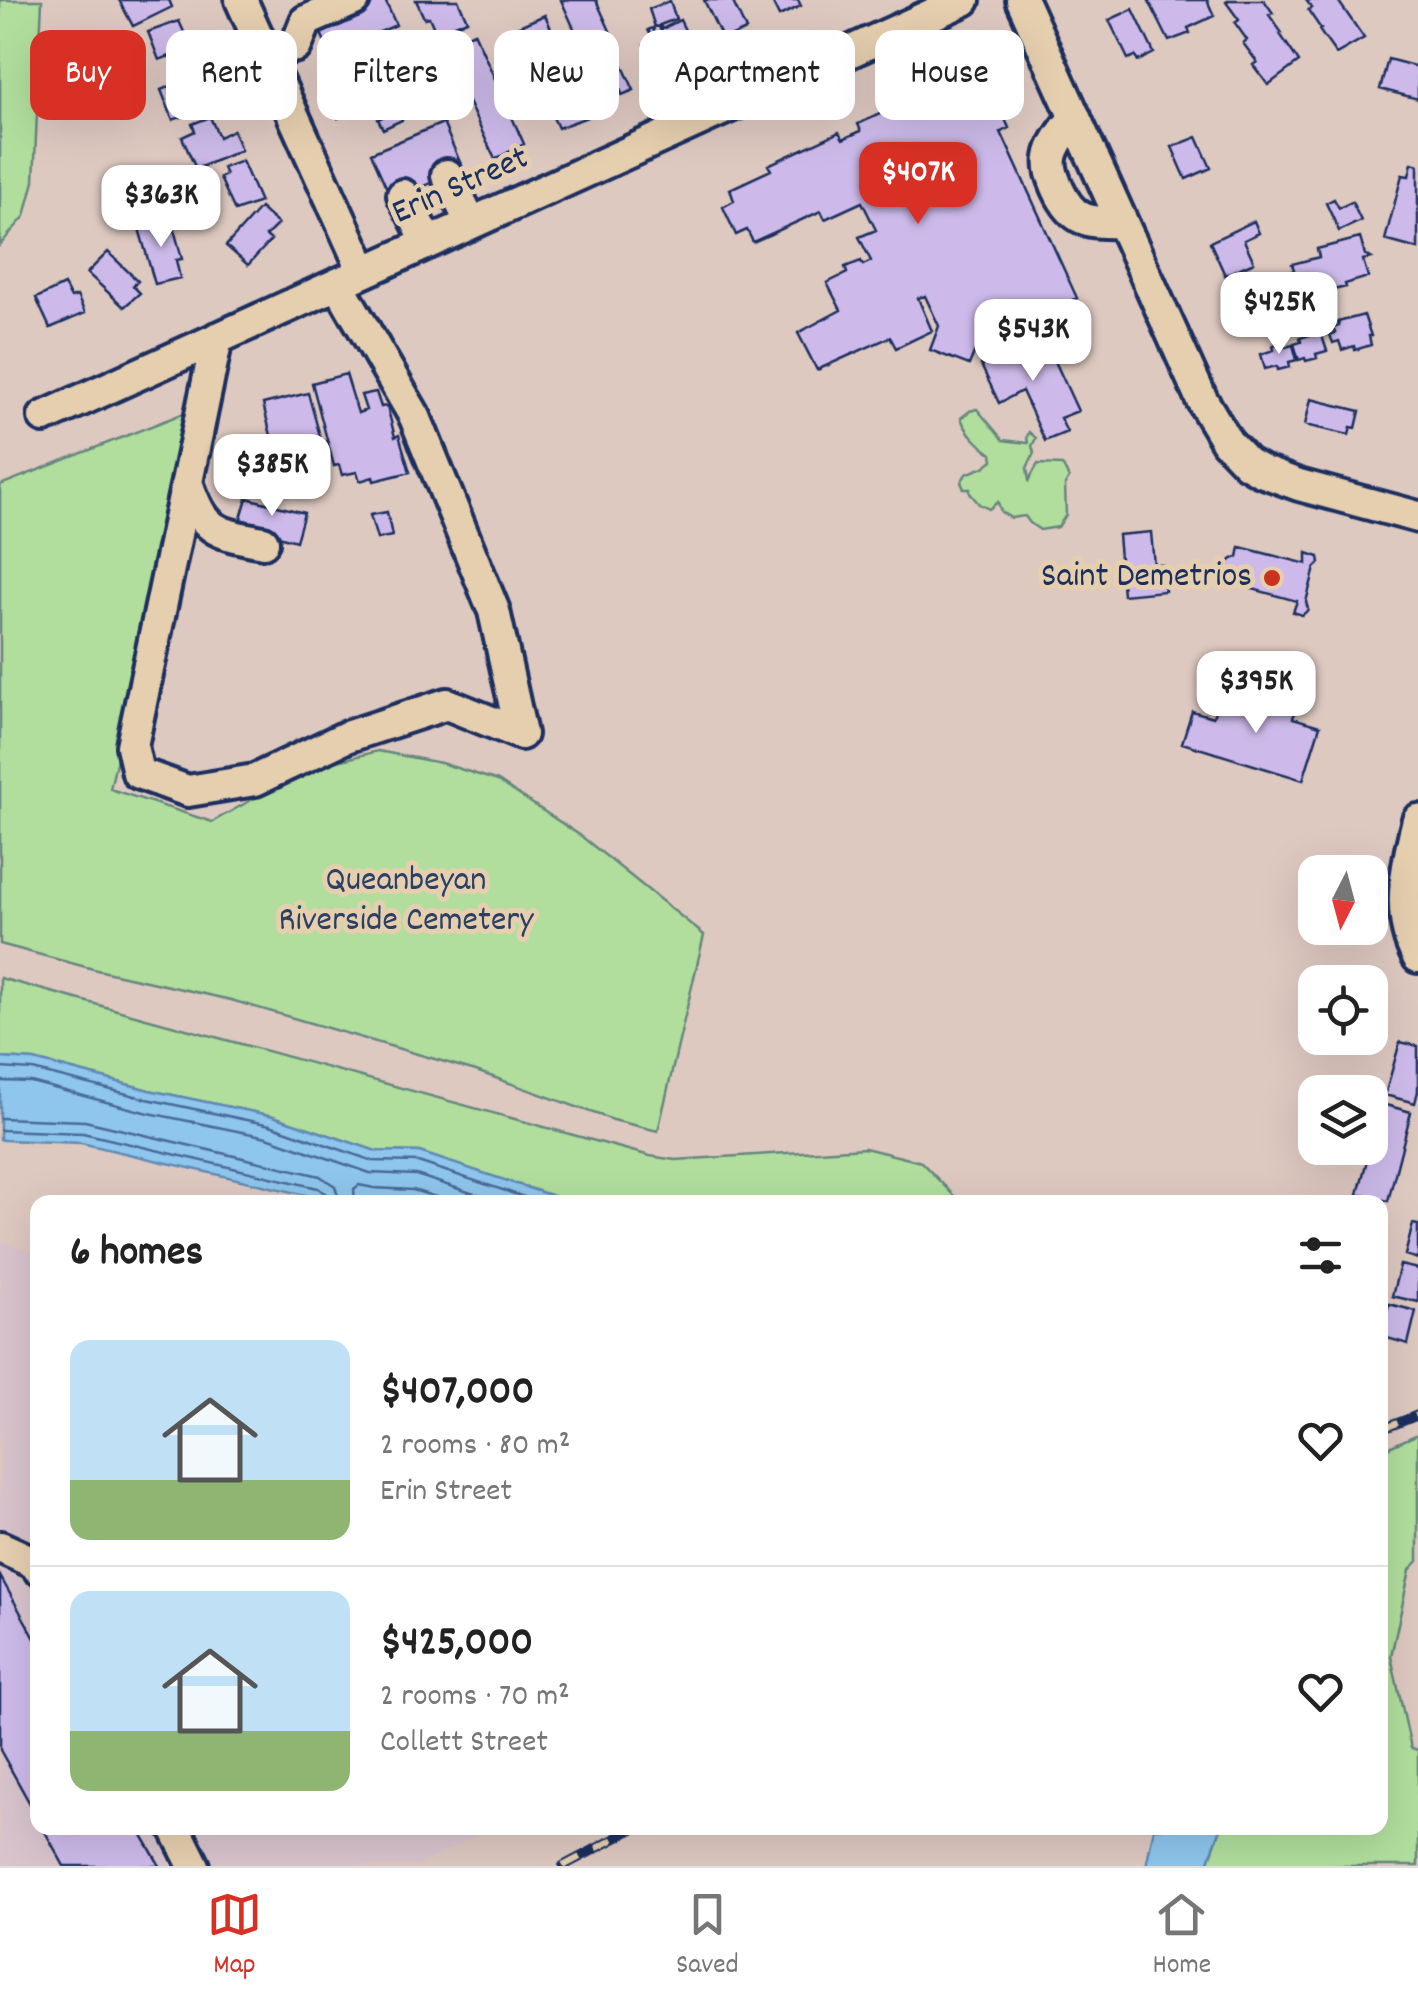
<!DOCTYPE html>
<meta charset="utf-8">
<style>
:root{--surface:#fff;--page:#f2f2f2;--text:#222;--muted:#767676;--line:#e0e0e0;--accent:#d93025}
body{margin:0;font-family:Dekko,sans-serif;background:var(--page);color:var(--text);height:100vh;display:flex;flex-direction:column;font-size:38px;white-space:nowrap}
*{box-sizing:border-box;margin:0}
p{font-size:32px;color:var(--muted)}
.icon{flex:none;width:55px;height:55px;fill:none;stroke:currentColor;stroke-width:2;stroke-linecap:round;stroke-linejoin:round}
.map{position:relative;flex:1;overflow:hidden}
.details{position:absolute;left:30px;top:1195px;width:1358px;height:640px;display:flex;flex-direction:column;background:var(--surface);border-radius:20px;box-shadow:0 10px 40px #0002}
.details>*{flex:none}
.top-card{position:absolute;left:30px;top:30px;width:1360px;height:90px;display:flex;gap:20px}
.needle{width:65px;rotate:186deg}
.fabs{position:absolute;left:1298px;top:855px;display:grid;gap:20px}
.fabs a{display:grid;place-items:center;width:90px;height:90px;border-radius:20px;background:var(--surface);box-shadow:0 10px 40px #0002;font-size:50px}
.price{position:absolute;translate:-50% -85px;padding:0 22px;border-radius:20px;background:#fff;color:#222;font-size:32px;line-height:65px;filter:drop-shadow(0 2px 5px #0008)}
.price::after{content:'';position:absolute;left:50%;top:60px;width:30px;height:22px;margin-left:-15px;background:inherit;clip-path:polygon(0 0,100% 0,50% 100%)}
.price.selected{background:var(--accent);color:#fff}
ul{padding:0;list-style:none}
li{display:flex;align-items:center;gap:30px;height:250px;padding:0 40px}
li+li{border-top:2px solid var(--line)}
li span{display:grid;place-items:center;flex:none;width:280px;height:200px;border-radius:20px;color:#555}
li>.icon{margin-inline-start:auto}
span .icon{width:120px;height:120px;fill:#fffc;stroke-width:1}
li b{font-size:42px}
h2{display:flex;justify-content:space-between;align-items:center;height:120px;padding:0 40px;font-size:42px}
.chip{padding:0 35px;border-radius:20px;background:var(--surface);box-shadow:0 10px 40px #0002;font-size:35px;line-height:90px}
.chip.selected{background:var(--accent);color:#fff}
.tabs{display:flex;justify-content:space-around;align-items:center;height:140px;border-top:2px solid var(--line);background:var(--surface);font-size:28px;color:var(--muted)}
.tabs a{display:grid;justify-items:center;gap:5px}
.tabs .selected{color:var(--accent)}
.map>svg:first-child{display:block}
</style>
<div class="map">
<svg width="1418" height="1866" viewBox="0 0 1418 1866">
<rect width="100%" height="100%" fill="#dec9c1"/>
<filter id="ink" filterUnits="userSpaceOnUse"><feTurbulence type="fractalNoise" baseFrequency=".01" numOctaves="2"/><feDisplacementMap in="SourceGraphic" scale="20" xChannelSelector="R" yChannelSelector="G"/><feConvolveMatrix kernelMatrix="1 2 1 2 8 2 1 2 1" color-interpolation-filters="sRGB"/></filter>
<g filter="url(#ink)">
<!-- built -->
<path fill="#d9c4cd" d="M0,1241L37,1253L38,1828H489L419,1866H0Z"/>
<!-- green -->
<path fill="#b1de9d" stroke="#66867e" stroke-width="2.5" d="M0,0H42L34,181L25,216L0,245Z
M197,408L110,789L212,822L260,795L322,765L378,751L441,763L498,781L581,836L704,935L658,1131L613,1120L476,1071L231,1000L97,970L0,944V485Z
M977,409L1003,440L1028,443L1027,437L1029,432L1036,438L1032,446L1034,453L1027,468L1029,480L1038,464L1062,465L1069,478L1065,485L1066,515L1058,527L1040,530L1030,523L1025,516L1011,518L1001,512L998,502L989,509L979,504L970,493V489H964L961,482L966,474L984,467L993,460L992,454C980,446 966,432 961,418L970,411Z
M0,978L650,1156L675,1160L865,1148L921,1162L960,1202H571L419,1152L376,1151L273,1116L149,1090L34,1060L0,1058Z
M1418,1434V1561L1410,1570L1391,1656L1411,1748L1418,1750V1866H1207L1221,1828H1380V1451Z"/>
<!-- water -->
<path fill="#8fc6ed" stroke="#618ab4" stroke-width="2.5" d="M0,1058L34,1060L149,1090L273,1116L376,1151L419,1152L571,1202H336L81,1143L3,1140L0,1139Z
M1154,1828H1221L1207,1866H1146Z"/>
<g fill="none" stroke-linecap="round" stroke-linejoin="round">
<!-- shore -->
<path stroke="#496b97" stroke-width="2.5" d="M0,1068L33,1070L147,1099L270,1125L373,1161L418,1162L539,1202
M0,1081L31,1082L144,1112L267,1137L370,1173L416,1175L499,1202
M0,1118L85,1121L320,1176L335,1186L340,1202
M0,1130L83,1133L318,1188L326,1194L327,1202
M355,1202L354,1189L359,1185L374,1188L413,1190L452,1202"/>
</g>
<!-- building -->
<path fill="#cdbaea" stroke="#1b2f5e" stroke-width="2.5" d="M119,0H169L172,7L133,26Z
M373,0H385L396,25L330,54L318,26Z
M416,0H458L467,20L436,33L429,17L424,18Z
M561,0H596L621,55L614,58L617,64L621,62L634,90L622,95L621,91L602,99L586,68L591,66Z
M704,0H732L746,30L723,40Z
M771,0H798L801,6L779,16Z
M1152,0H1207L1214,16L1188,28L1190,33L1169,41L1149,1Z
M1229,0H1264L1273,13L1269,15L1282,33L1280,34L1299,62L1268,85L1253,65L1257,62L1243,43L1247,40L1235,23L1239,20L1226,2Z
M1306,0H1343L1339,2L1364,38L1336,54L1319,30L1321,29L1308,10L1312,8Z
M670,1L676,19L660,25L662,29L680,20L695,51L677,59L679,64L663,70L662,66L655,69L644,45L653,40L648,30L653,28L655,34L661,32L659,26L655,27L649,9Z
M1133,9L1154,53L1138,61L1135,56L1128,59L1109,20Z
M545,15L590,116L558,128L512,29Z
M179,21L195,56L174,65L170,56L159,60L148,32Z
M474,32L524,144L495,159L442,47Z
M416,44L421,54L424,52L446,101L415,114L407,98L413,95L403,76L380,86L369,62Z
M1388,59L1418,67V99L1380,89Z
M368,69L382,99L338,118L324,88Z
M208,70L221,95L206,100L208,107L173,120L161,90Z
M972,80L978,91L991,87L1009,128L1001,132L1077,298L979,341L969,365L930,350L939,326L925,296L918,298L932,331L896,348L890,337L817,370L798,333L841,310L827,283L847,273L845,267L861,261L863,265L871,261L859,237L876,230L862,202L825,219L821,211L753,242L747,230L736,235L723,207L734,201L730,189L771,170L768,165L839,132L843,139L861,131L858,124L927,92L930,99Z
M397,110L402,120L383,129L378,119Z
M210,117L219,137L233,130L241,150L196,169L182,137L195,131L192,124Z
M443,123L463,169L392,200L371,153Z
M1197,137L1211,168L1186,179L1172,147Z
M242,161L260,202L235,211L220,178L226,175L223,168Z
M1412,163L1418,165V249L1385,240L1402,175L1409,176Z
M1334,199L1339,208L1352,202L1361,221L1339,231L1326,203Z
M260,208L278,224L266,236L271,240L248,265L226,246Z
M161,218L174,229L182,259L176,260L180,278L155,284L138,225Z
M1254,221L1259,233L1244,240L1254,262L1225,275L1210,242Z
M1360,238L1365,255L1371,258L1363,260L1368,277L1345,284L1346,287L1325,292L1326,295L1304,301L1307,305L1241,327L1228,292L1254,285L1253,281L1294,270L1292,264L1319,257L1317,249Z
M108,252L138,281L133,286L140,293L124,307L87,273Z
M64,285L71,298L77,296L85,313L50,328L36,298Z
M1364,315L1371,336H1369L1371,345L1355,350L1354,346L1342,350L1339,341L1333,343L1330,335L1335,333L1333,328L1339,326L1338,322Z
M1325,330L1326,335L1322,336L1327,351L1316,354L1317,358L1306,361L1305,358L1299,360L1294,344L1301,342L1300,338Z
M1043,335L1078,411L1060,418L1067,432L1045,441L1022,391L999,403L981,365Z
M1283,342L1285,347L1293,345L1297,360L1289,362L1290,367L1278,370L1277,366L1265,369L1261,354L1274,350L1273,345Z
M346,374L358,413L366,410L361,395L376,392L381,407L387,406L395,437L399,435L410,472L374,481L373,477L360,481L357,472L342,475L339,465L334,466L312,383Z
M308,393L328,465L281,475L263,404Z
M1311,399L1360,411L1356,428L1351,427L1349,435L1305,425Z
M247,498L304,513L296,541L239,525Z
M387,512L392,536L377,539L370,515Z
M1151,532L1154,565H1162L1165,591L1123,595L1118,535Z
M1240,547L1307,564V553L1319,557L1320,563L1315,568L1306,602L1308,609L1306,612L1302,615L1293,612L1297,601L1230,583L1234,573L1229,569V562L1232,559L1238,557Z
M1220,695L1269,710L1273,699L1297,707L1293,718L1320,726L1303,780L1182,743L1192,711L1213,717Z
M1400,1042L1418,1046V1091L1415,1103L1385,1095Z
M1382,1104L1411,1112L1388,1201L1358,1194Z
M1413,1224L1418,1225V1259L1405,1255Z
M1400,1265L1418,1269V1302L1392,1296Z
M1389,1304L1416,1311L1408,1344L1380,1336Z
M0,1576L38,1644V1818L0,1750Z
M43,1828H138L160,1866H64Z"/>
<g fill="none" stroke-linecap="round" stroke-linejoin="round">
<!-- minor casing -->
<g stroke="#1b2f5e" stroke-width="38">
<path id="minor" d="M241,0L364,272
M1022,0L1202,400L1227,442L1247,463L1261,471L1299,485L1418,517
M265,54L296,46L306,21L354,0
M1075,117C1066,129 1053,143 1051,158C1049,169 1054,179 1058,189C1073,222 1088,223 1122,222
M447,175L471,223
M403,195L428,243
M338,284L415,417L494,611L521,734
M217,338L132,746L138,773L188,791L255,780L346,737L447,704L521,734
M44,417L964,0
M187,482C203,531 215,533 263,542
M1418,820C1407,863 1395,916 1418,957
M0,1547L35,1563L38,1568
M175,1828L194,1866"/>
</g>
<!-- minor -->
<use href="#minor" stroke="#e6cfaf" stroke-width="30"/>
<!-- rail casing -->
<g stroke="#1b2f5e" stroke-width="10">
<path id="rail" d="M1380,1430L1418,1415
M563,1866L635,1828"/>
</g>
<!-- rail -->
<use href="#rail" stroke="#e6cfaf" stroke-width="6" stroke-dasharray="19" stroke-linecap="butt"/>
</g>
</g>
<!-- markers -->
<circle fill="#c8321e" stroke="#e6cfaf" stroke-width="4" cx="1272" cy="578" r="10"/>
<g text-anchor="middle" dominant-baseline="central" stroke-width="10" stroke-linejoin="round" paint-order="stroke">
<!-- street labels -->
<g font-size="35" fill="#1b2f5e" stroke="#e6cfaf">
<text transform="translate(461 187) rotate(-24)">Erin Street</text>
</g>
<!-- poi labels -->
<g font-size="35" fill="#1b2f5e" stroke="#e6cfaf" text-anchor="end">
<text x="1252" y="578">Saint Demetrios</text>
</g>
<!-- park labels -->
<g font-size="35" fill="#2a4064" stroke="#e6cfaf">
<text x="406" y="882">Queanbeyan<tspan x="406" dy="40">Riverside Cemetery</tspan></text>
</g>
</g>
</svg>
<div class="fabs">
<a><svg class="needle" viewBox="-14 -14 28 28"><path d="M0-13l5 13h-10z" fill="#e53935"/><path d="M0 13l5-13h-10z" fill="#767676"/></svg></a>
<a><svg class="icon" aria-label="locate" viewBox="0 0 24 24"><circle cx="12" cy="12" r="6"/><path d="M12 2v4M12 18v4M2 12h4M18 12h4"/></svg></a>
<a><svg class="icon" aria-label="layers" viewBox="0 0 24 24"><path d="M12 4l9 5-9 5-9-5zM3 14l9 5 9-5"/></svg></a>
</div>
<b class="price selected" style="left:918px;top:227px">$407K</b>
<b class="price" style="left:161px;top:250px">$363K</b>
<b class="price" style="left:1279px;top:357px">$425K</b>
<b class="price" style="left:1033px;top:384px">$543K</b>
<b class="price" style="left:272px;top:519px">$385K</b>
<b class="price" style="left:1256px;top:736px">$395K</b>
<div class="top-card">
<a class="chip selected">Buy</a>
<a class="chip">Rent</a>
<a class="chip">Filters</a>
<a class="chip">New</a>
<a class="chip">Apartment</a>
<a class="chip">House</a>
</div>
<section class="details">
<h2>6 homes<svg class="icon" aria-label="filters" viewBox="0 0 24 24"><path d="M4 7h16M4 17h16"/><circle cx="9" cy="7" r="2"/><circle cx="15" cy="17" r="2"/></svg></h2>
<ul>
<li><span style="background:linear-gradient(#bfe0f5 70%,#8fb573 0)"><svg class="icon" aria-label="home" viewBox="0 0 24 24"><path d="M3 11l9-7 9 7M6 9v11h12V9"/></svg></span><div><b>$407,000</b><p>2 rooms · 80 m²</p><p>Erin Street</p></div><svg class="icon" aria-label="heart" viewBox="0 0 24 24"><path d="M12 20l-8-8c-3-5 5-10 8-4 3-6 11-1 8 4z"/></svg></li>
<li><span style="background:linear-gradient(#bfe0f5 70%,#8fb573 0)"><svg class="icon" aria-label="home" viewBox="0 0 24 24"><path d="M3 11l9-7 9 7M6 9v11h12V9"/></svg></span><div><b>$425,000</b><p>2 rooms · 70 m²</p><p>Collett Street</p></div><svg class="icon" aria-label="heart" viewBox="0 0 24 24"><path d="M12 20l-8-8c-3-5 5-10 8-4 3-6 11-1 8 4z"/></svg></li>
</ul>
</section>
</div>
<nav class="tabs">
<a class="selected"><svg class="icon" aria-label="map" viewBox="0 0 24 24"><path d="M3 6l6-2 6 2 6-2v14l-6 2-6-2-6 2zM9 4v14M15 6v14"/></svg>Map</a>
<a><svg class="icon" aria-label="saved" viewBox="0 0 24 24"><path d="M7 4h10v16l-5-4-5 4z"/></svg>Saved</a>
<a><svg class="icon" aria-label="home" viewBox="0 0 24 24"><path d="M3 11l9-7 9 7M6 9v11h12V9"/></svg>Home</a>
</nav>
